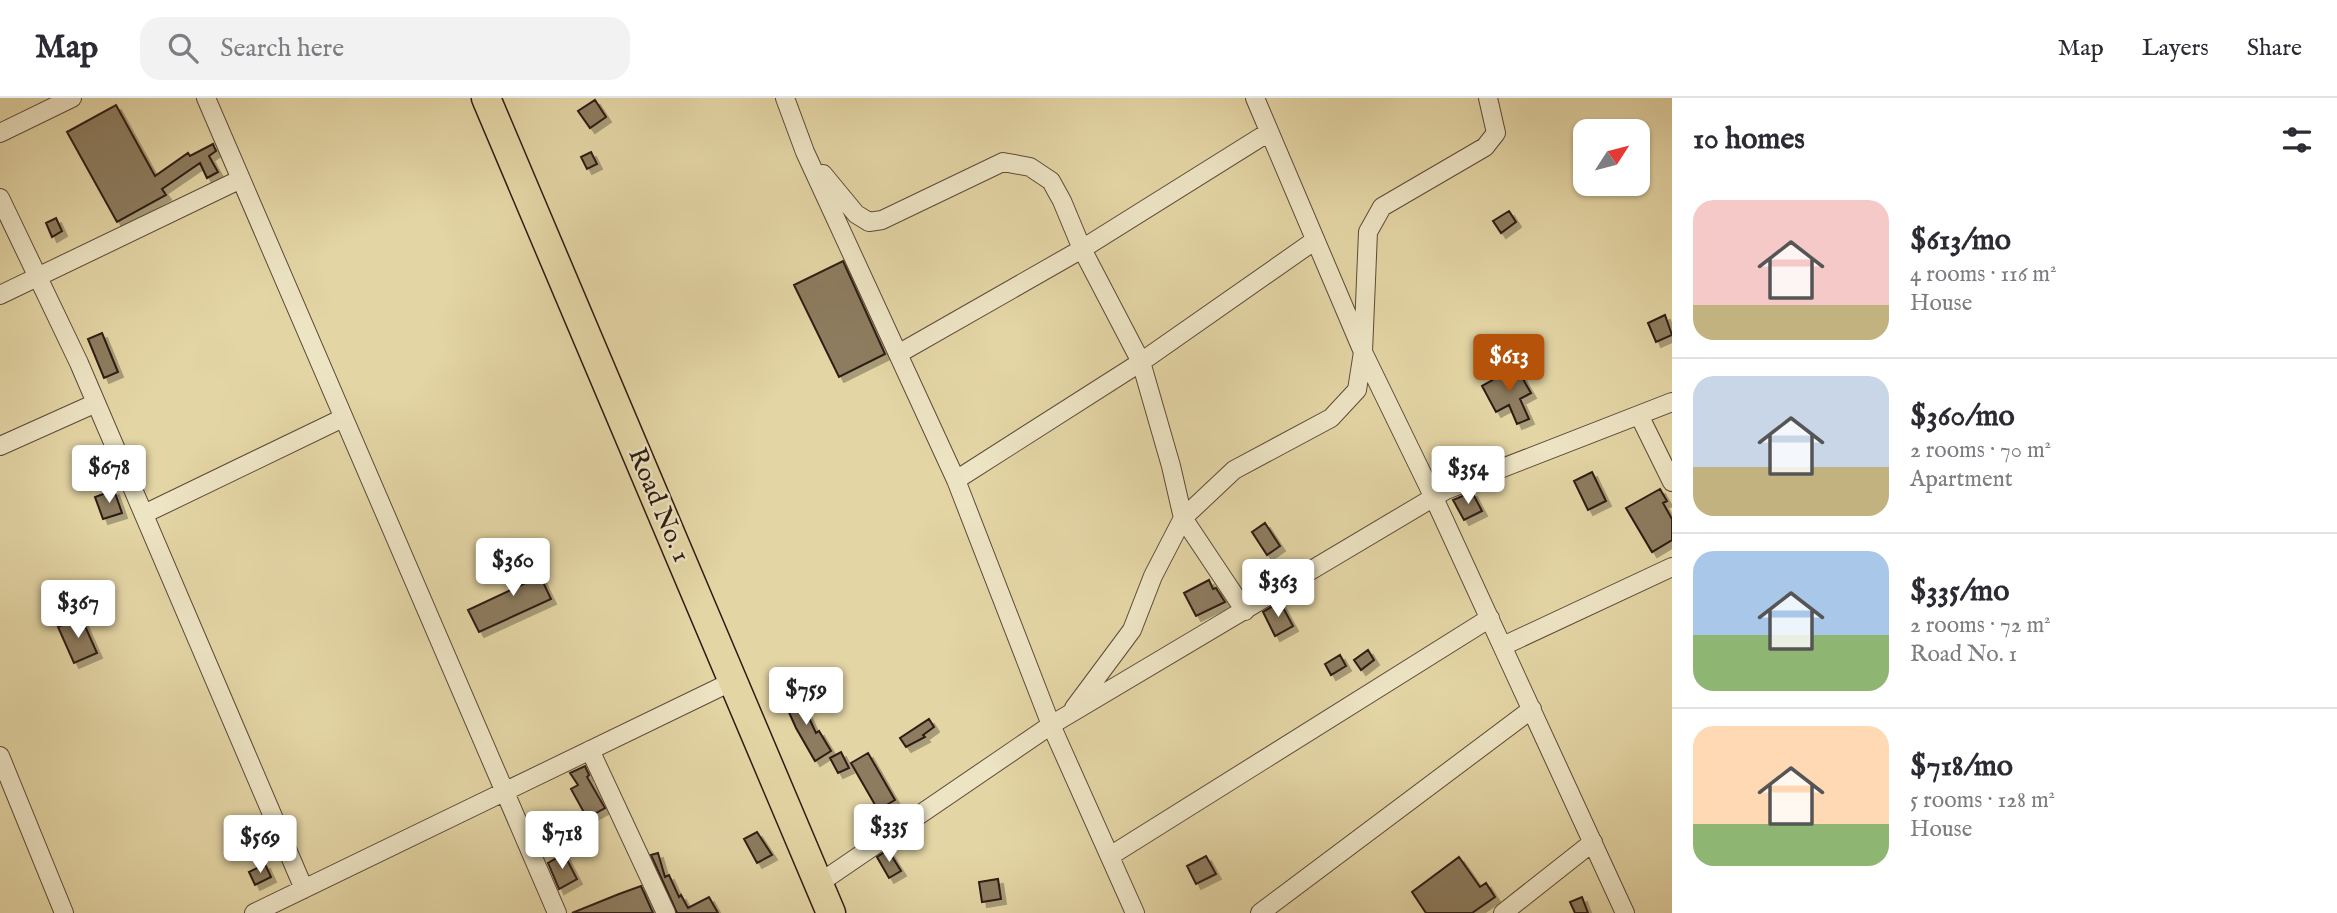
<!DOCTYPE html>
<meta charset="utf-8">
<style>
:root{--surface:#fff;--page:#f2f2f3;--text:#2b2b33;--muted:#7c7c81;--line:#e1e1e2;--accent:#b45309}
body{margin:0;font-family:"IM FELL English",serif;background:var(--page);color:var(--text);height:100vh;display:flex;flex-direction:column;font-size:26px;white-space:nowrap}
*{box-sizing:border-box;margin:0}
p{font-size:23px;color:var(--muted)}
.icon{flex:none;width:38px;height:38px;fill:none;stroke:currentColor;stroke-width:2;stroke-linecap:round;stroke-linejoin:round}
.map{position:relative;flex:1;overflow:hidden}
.side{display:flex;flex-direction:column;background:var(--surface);width:665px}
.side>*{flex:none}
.needle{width:46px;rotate:54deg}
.tools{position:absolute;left:1573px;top:21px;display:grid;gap:14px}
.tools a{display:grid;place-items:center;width:77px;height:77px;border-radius:14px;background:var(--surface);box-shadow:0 2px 5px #0004;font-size:35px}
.price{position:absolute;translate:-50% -60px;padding:0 16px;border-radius:7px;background:#fff;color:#222;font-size:23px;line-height:46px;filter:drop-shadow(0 2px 4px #0008)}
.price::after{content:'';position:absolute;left:50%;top:42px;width:21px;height:16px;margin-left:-10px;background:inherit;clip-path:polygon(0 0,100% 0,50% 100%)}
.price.active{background:var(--accent);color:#fff}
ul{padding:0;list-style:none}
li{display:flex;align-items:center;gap:21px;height:175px;padding:0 21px}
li+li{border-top:2px solid var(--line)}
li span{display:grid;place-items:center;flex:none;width:196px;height:140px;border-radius:21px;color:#555}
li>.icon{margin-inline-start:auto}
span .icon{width:84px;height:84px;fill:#fffc;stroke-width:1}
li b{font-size:30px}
h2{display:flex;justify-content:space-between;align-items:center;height:84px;padding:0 21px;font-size:30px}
header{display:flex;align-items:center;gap:42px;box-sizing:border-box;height:98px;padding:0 35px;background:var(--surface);border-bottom:2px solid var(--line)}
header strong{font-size:33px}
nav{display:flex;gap:38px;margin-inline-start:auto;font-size:24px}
.search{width:490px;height:63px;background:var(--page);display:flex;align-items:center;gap:18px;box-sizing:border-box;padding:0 24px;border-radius:21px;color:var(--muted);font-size:26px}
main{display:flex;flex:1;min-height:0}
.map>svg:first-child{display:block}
</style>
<header>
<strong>Map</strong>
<div class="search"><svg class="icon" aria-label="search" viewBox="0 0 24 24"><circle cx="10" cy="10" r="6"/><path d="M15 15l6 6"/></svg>Search here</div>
<nav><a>Map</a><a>Layers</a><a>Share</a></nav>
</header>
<main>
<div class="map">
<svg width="1672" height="815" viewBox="0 0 1672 815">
<defs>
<filter id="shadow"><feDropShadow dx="5" dy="5" stdDeviation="0" flood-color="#0004"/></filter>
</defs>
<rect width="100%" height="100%" fill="#e4d5a5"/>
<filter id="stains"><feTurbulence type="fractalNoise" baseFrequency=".00286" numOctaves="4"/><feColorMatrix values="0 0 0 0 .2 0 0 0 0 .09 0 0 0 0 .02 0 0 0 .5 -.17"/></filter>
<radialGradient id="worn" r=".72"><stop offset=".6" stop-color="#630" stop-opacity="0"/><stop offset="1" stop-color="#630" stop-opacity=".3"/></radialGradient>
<!-- building -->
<path fill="#8d7c5f" stroke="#2f1b13" stroke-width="2" filter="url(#shadow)" d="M595,2L606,19L590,30L578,13Z
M116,7L155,78L188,55L190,58L213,46L216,53L209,58L218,74L207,80L200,65L162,91L166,97L117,124L67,34Z
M591,54L597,66L587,71L581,59Z
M1509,113L1516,124L1501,135L1493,123Z
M56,120L62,133L52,139L46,125Z
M843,163L885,256L839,279L794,187Z
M1665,217L1672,237L1656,244L1648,225Z
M102,235L118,274L104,280L88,241Z
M1516,269L1531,295L1520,301L1529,321L1517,326L1509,307L1496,314L1482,288Z
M1592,374L1606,403L1588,412L1574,383Z
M1660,391L1667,403L1663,405L1672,421V442L1652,454L1626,410Z
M114,392L122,415L103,421L95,399Z
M1472,394L1482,413L1464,422L1453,402Z
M1265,425L1280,448L1267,457L1252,434Z
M528,452L551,501L479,534L468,512L528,484L516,457Z
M1209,482L1213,491L1216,490L1225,504L1196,518L1184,495Z
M1280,504L1293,528L1275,538L1263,514Z
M81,519L97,555L74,565L58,529Z
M1368,552L1374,562L1361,572L1354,562Z
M1340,557L1346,568L1331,577L1325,566Z
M797,594L816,635L819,633L831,653L815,663L796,630L783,601Z
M929,621L934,629L923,637L925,639L906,649L900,640Z
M841,654L849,670L838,675L830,660Z
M868,655L895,702L878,712L851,665Z
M585,668L589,677L587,679L605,710L587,720L571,691L578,687L570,675Z
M757,734L772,757L757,765L744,741Z
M888,752L901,773L889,780L877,759Z
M658,755L665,779L669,777L679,799L681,797L688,810L709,799L718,815H677L651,757Z
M564,756L577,781L559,791L548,765Z
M1206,758L1216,776L1196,786L1187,768Z
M1459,759L1480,789L1486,785L1495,799L1472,815H1426L1412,794Z
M265,766L271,779L255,787L249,774Z
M998,781L1001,801L982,804L979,784Z
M641,788L653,815H572L619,796Z
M1582,799L1588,815H1575L1570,804Z"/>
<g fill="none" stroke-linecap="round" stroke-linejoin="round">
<!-- minor casing -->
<g stroke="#5c4a38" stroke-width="20">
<path id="minor" d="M206,0L557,815
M785,0L805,54L956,382L1051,627L1135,815
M1255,0L1363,254L1434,400L1625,815
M0,35L72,0
M823,76L856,116L869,124L882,122L1003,64L1030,69L1051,83L1062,103L1082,151L1141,264L1171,368L1183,420L1245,513
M0,100L79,265L304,791
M0,197L241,81
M898,256L1082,151L1269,34
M1639,317L1672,384
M0,348L96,305
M956,382L1141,264L1314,143
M144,416L343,320
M1503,548L1672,469
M1074,610L1132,532L1153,478L1183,420L1234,372L1331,320L1357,292L1363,254L1368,134L1382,109L1485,49L1496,35L1488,0
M590,652L666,815
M0,658L64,815
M1110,758L1490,520
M818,786L1051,627L1446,392L1672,304
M254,815L733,583
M1260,815L1532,611
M1503,815L1593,744"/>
</g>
<!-- trunk casing -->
<g stroke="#2f1b13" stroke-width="31">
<path id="trunk" d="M486,0L831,815"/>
</g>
<!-- minor -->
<use href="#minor" stroke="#ede4c4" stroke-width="18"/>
<!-- trunk -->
<use href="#trunk" stroke="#e4d5a5" stroke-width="28"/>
</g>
<g text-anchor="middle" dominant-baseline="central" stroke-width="5" stroke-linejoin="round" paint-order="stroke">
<!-- street labels -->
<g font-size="26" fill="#2f1b13" stroke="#ede4c4">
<text transform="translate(659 407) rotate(67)">Road No. 1</text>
</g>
</g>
<rect width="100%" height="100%" filter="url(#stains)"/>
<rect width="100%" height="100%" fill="url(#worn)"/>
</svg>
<div class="tools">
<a><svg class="needle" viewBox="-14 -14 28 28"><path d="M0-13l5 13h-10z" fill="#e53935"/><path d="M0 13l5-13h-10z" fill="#7c7c81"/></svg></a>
</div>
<b class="price active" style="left:1509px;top:296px">$613</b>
<b class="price" style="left:109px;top:407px">$678</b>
<b class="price" style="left:1468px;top:408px">$354</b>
<b class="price" style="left:513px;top:500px">$360</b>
<b class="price" style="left:1278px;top:521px">$363</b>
<b class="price" style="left:78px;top:542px">$367</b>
<b class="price" style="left:806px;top:629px">$759</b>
<b class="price" style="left:889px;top:766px">$335</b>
<b class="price" style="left:562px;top:773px">$718</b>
<b class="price" style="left:260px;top:777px">$569</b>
</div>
<section class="side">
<h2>10 homes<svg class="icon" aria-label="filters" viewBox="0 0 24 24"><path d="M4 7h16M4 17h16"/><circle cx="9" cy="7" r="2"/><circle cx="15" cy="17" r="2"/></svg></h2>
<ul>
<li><span style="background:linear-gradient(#f6c9c9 75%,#c2b280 0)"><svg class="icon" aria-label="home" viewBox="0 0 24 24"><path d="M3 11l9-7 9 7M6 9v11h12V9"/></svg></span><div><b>$613/mo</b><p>4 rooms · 116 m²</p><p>House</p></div></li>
<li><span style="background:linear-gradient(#c9d6e8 65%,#c2b280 0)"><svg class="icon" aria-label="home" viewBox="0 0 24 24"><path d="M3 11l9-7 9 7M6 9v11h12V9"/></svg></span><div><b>$360/mo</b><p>2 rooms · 70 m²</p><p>Apartment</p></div></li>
<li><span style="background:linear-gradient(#a9c7e8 60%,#8fb573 0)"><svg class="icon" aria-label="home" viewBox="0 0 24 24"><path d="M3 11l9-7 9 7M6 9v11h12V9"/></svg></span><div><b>$335/mo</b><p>2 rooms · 72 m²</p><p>Road No. 1</p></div></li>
<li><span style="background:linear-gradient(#ffd9b3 70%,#8fb573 0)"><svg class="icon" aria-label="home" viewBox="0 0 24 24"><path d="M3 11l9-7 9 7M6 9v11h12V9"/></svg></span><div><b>$718/mo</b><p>5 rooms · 128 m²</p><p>House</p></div></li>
</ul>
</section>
</main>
